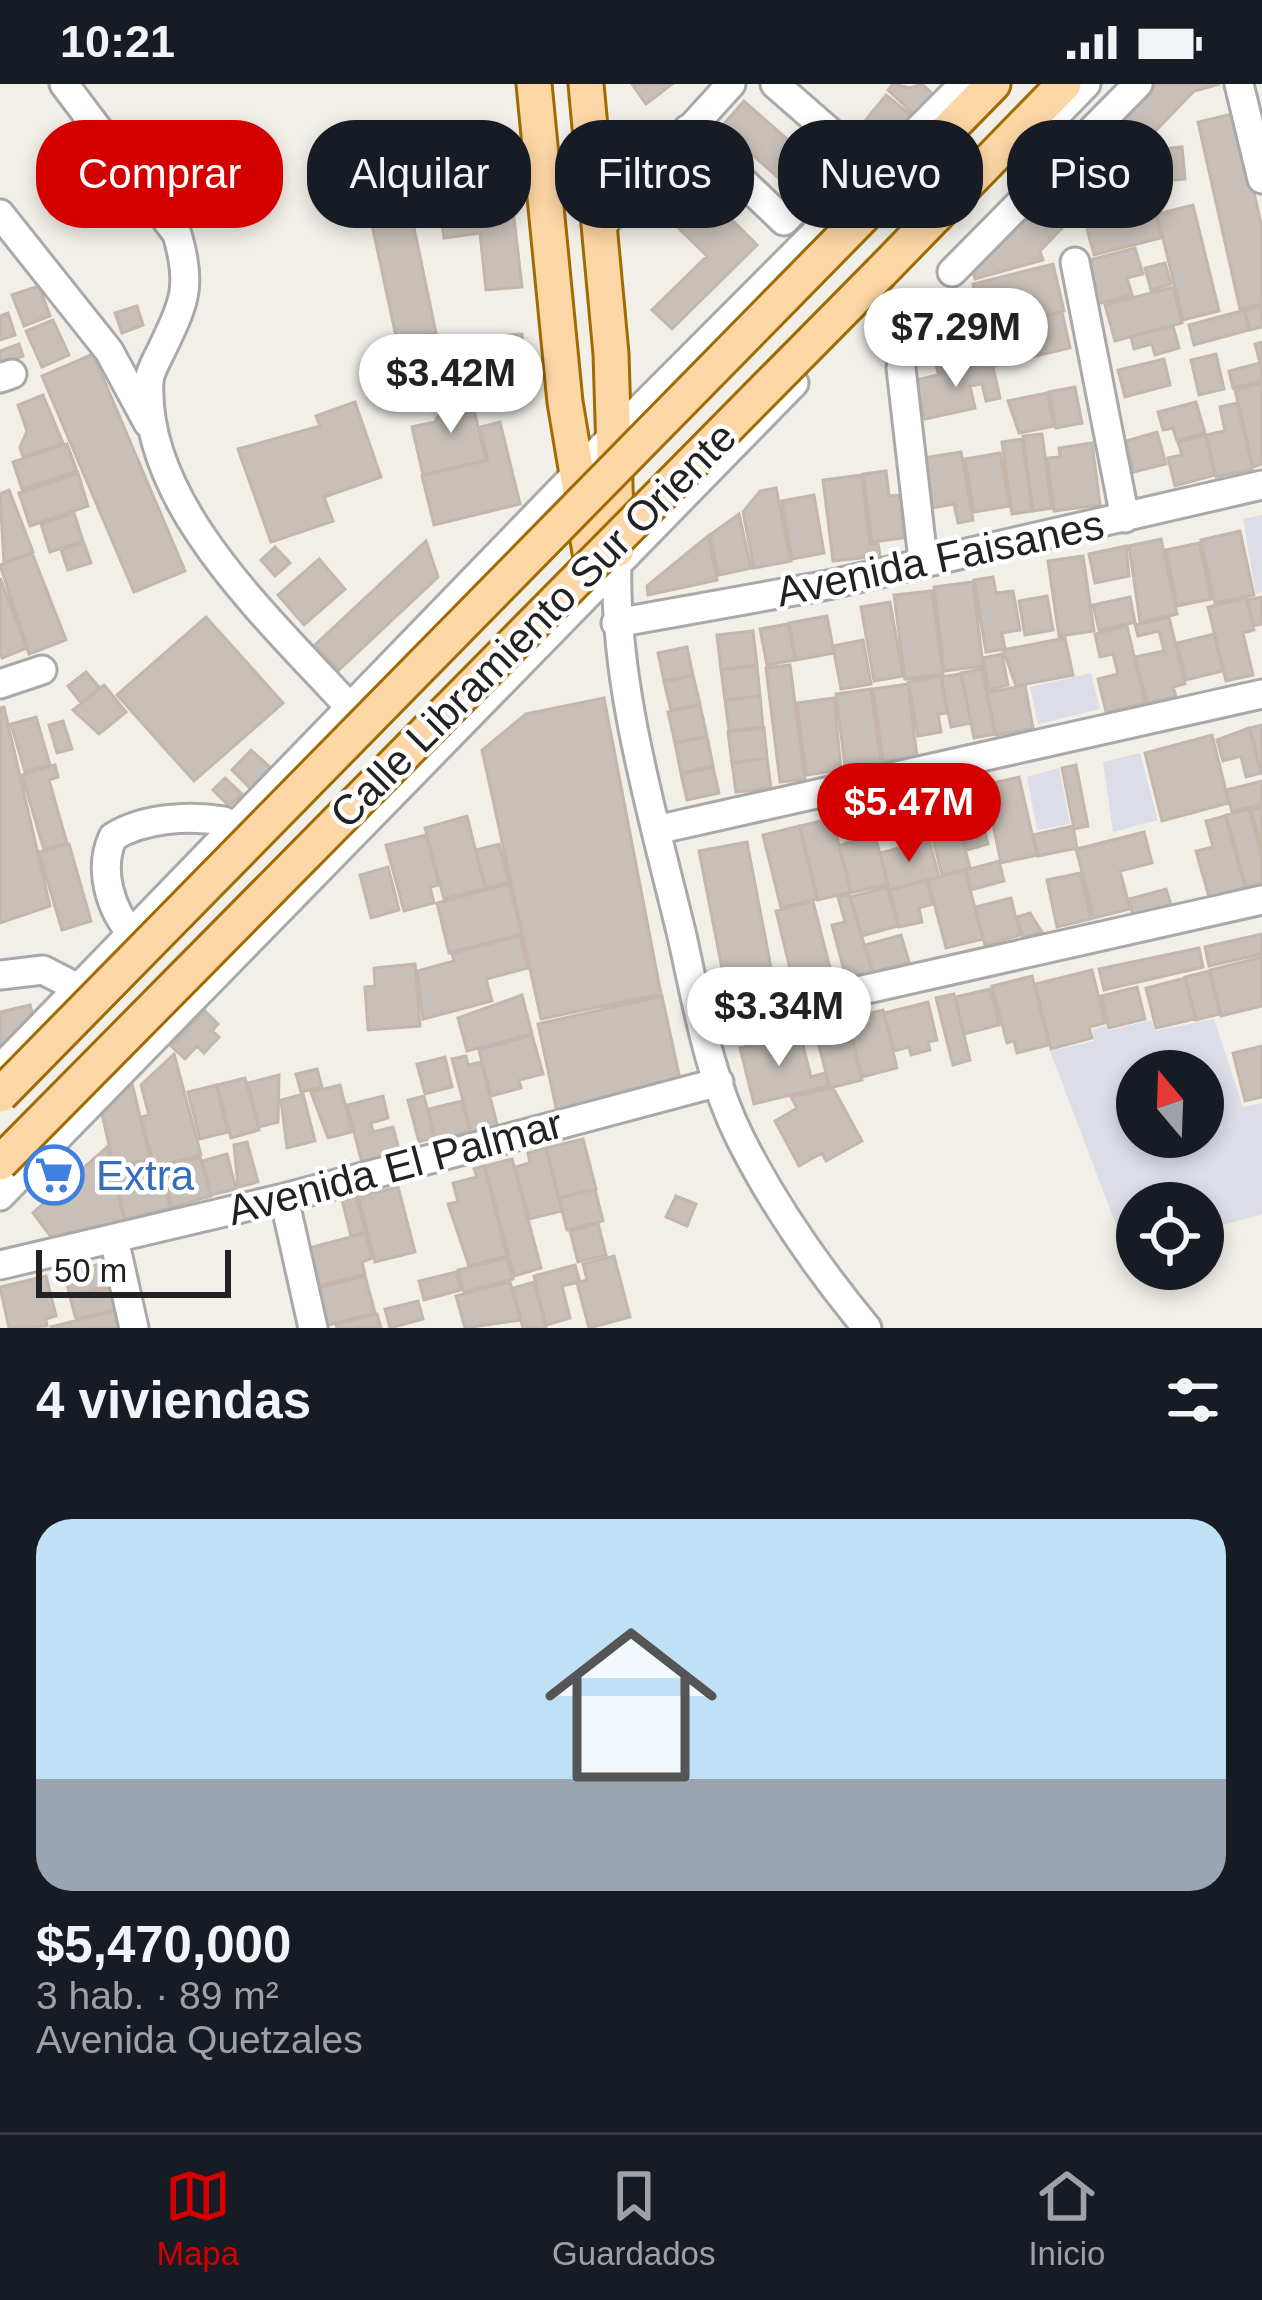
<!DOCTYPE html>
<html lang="es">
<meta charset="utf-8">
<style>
:root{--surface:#171b24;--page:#20242c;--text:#f1f3f6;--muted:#9ea1a6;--line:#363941;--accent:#d40000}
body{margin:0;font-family:Arial,sans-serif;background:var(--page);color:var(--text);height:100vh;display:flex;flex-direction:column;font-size:45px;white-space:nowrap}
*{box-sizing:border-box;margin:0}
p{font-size:39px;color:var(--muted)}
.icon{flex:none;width:66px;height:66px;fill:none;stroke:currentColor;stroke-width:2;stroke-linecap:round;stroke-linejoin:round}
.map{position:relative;height:1244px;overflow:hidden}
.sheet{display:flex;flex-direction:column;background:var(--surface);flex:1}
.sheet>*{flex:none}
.guide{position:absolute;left:36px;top:36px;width:1191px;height:108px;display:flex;gap:24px}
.needle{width:78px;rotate:341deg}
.controls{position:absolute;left:1116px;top:966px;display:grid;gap:24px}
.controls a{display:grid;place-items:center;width:108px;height:108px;border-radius:50%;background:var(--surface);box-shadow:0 6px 18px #0003;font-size:60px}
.scale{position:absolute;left:36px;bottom:30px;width:195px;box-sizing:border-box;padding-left:12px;border:6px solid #222;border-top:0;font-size:33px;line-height:42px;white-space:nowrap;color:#222;-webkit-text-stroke:9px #fff;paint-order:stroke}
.price{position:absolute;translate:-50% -102px;padding:0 27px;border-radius:42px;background:#fff;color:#222;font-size:39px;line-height:78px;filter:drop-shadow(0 3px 6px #0008)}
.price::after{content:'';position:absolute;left:50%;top:72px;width:36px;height:27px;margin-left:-18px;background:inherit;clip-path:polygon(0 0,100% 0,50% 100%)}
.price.on{background:var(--accent);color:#fff}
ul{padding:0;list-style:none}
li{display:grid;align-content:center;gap:24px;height:636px;padding:0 36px}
li span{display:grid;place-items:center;height:372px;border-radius:36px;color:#555}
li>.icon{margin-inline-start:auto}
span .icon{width:216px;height:216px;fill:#fffc;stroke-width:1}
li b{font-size:51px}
h2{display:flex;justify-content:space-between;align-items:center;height:144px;padding:0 36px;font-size:51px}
.chip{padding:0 42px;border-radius:48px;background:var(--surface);box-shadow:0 6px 18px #0003;font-size:42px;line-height:108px}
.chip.on{background:var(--accent);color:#fff}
.status{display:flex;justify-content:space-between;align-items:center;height:84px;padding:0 60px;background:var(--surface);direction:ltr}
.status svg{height:33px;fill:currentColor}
.tab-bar{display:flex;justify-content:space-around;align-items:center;height:168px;border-top:3px solid var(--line);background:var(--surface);font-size:33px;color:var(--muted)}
.tab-bar a{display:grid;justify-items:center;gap:6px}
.tab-bar .on{color:var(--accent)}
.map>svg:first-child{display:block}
</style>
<div class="status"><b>10:21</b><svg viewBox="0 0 49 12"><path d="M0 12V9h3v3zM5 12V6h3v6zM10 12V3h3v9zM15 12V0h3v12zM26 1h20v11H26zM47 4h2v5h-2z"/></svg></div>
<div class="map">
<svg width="1262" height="1244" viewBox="0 0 1262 1244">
<rect width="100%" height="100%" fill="#f2efe9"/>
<!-- plaza -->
<path fill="#dddde8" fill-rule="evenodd" d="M1262,431V508L1256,510L1243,435Z
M1091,589L1100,625L1038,640L1030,603Z
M1140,669L1158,736L1113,748L1103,678Z
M1059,684L1070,740L1037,746L1027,693Z
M1214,935L1243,1023L1262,1019V1130L1203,1147V1119H1137V1167L1127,1170L1050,967L1094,957L1093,946L1107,941L1108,947L1151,936L1155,947ZM1137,987H1203V1053H1137Z"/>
<!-- building -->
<path fill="#c7bfb8" stroke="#c4b6ab" stroke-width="3" d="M632,0H672L646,20Z
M893,0L910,4L922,0L939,16L920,36L888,6Z
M1154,0H1220L1194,7L1040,167L1043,176L975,195L972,185Z
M886,11L918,37L897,62L865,37Z
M744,17L823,87L800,113L721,43Z
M1236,29L1262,144V220L1240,225L1198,38Z
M506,53L508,79L371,88L369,62Z
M1182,63L1185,95L1155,98L1152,66Z
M403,91L436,249L397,257L363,99Z
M688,92L757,161L672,245L652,226L707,172L665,131L673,123L666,115Z
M512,117L522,203L486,206L480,149L444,154L440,125Z
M1152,117L1161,154L1094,171L1087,145L1106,128Z
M1193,121L1219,227L1183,236L1157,130Z
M1135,164L1143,190L1127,194L1132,211L1093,221L1082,178Z
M1165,179L1171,200L1151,206L1145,184Z
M1053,180L1064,227L984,246L973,200Z
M39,202L50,232L24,242L12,211Z
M1173,203L1182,239L1115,257L1105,221Z
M137,222L143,241L122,249L115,229Z
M1262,222V243L1250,246L1245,227Z
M1244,226L1249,246L1194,261L1189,241Z
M1062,228L1070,264L994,282L985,247Z
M8,229L15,251L0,256V232Z
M53,236L69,271L42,283L26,247Z
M1173,242L1179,264L1155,271L1152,260L1134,265L1131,253Z
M982,247L986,266L962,271L965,283L938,289L934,272L918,277L914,261Z
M522,250L525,295L458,300L455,255Z
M1262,258V297L1233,304L1229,287L1260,279L1255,260Z
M19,260L23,272L0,280V267Z
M93,270L185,487L134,508L42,292Z
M1216,270L1224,305L1199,311L1191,276Z
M1164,275L1170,301L1125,313L1118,286Z
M992,278L1000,314L986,317L982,300L970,302L975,324L925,335L916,296Z
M1262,299V380L1253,383L1235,306Z
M468,301L486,376L423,391L412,343L435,338L454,304Z
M1075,303L1082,339L1056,344L1049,308Z
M1047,309L1054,342L1019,349L1008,317Z
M43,311L63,359L23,373L20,363L27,347L18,321Z
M355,318L381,393L324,413L333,437L271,458L238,365L320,342L316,332Z
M1196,318L1205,349L1177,357L1173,344L1163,346L1158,328Z
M1237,319L1253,385L1216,393L1206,351L1225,347L1220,323Z
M500,338L520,420L434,441L422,392L488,376L480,343Z
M1157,348L1166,380L1134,388L1126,357Z
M1042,350L1052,424L1033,427L1023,352Z
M1205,351L1215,391L1175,402L1168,374L1182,371L1178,358Z
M1022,355L1032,427L1012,430L1002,358Z
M1092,359L1100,421L1054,427L1047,374L1060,373L1059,364Z
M67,360L77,387L22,405L13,378Z
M961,368L973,436L958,439L954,420L932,424L923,374Z
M1000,369L1010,422L974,428L965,375Z
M886,387L889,412L902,411L903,454L872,458L863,390Z
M78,389L88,422L30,442L19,409Z
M862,391L870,460L878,459L880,472L833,477L823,396Z
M776,404L791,477L754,484L743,428L760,407Z
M9,406L33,468L4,479L0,410Z
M814,411L824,469L792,475L782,417Z
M74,429L83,457L50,468L41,440Z
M739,430L751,484L719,491L710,451Z
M1240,447L1254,511L1215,519L1201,456Z
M708,452L717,496L648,511L647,502Z
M1161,455L1177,530L1140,538L1129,462Z
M426,457L438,493L339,586L315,561Z
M84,459L91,479L68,486L61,466Z
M1199,459L1211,515L1177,522L1166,466Z
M1126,462L1129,492L1095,499L1089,470Z
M275,463L290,479L275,492L261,476Z
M32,469L66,556L29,570L0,481Z
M1083,472L1094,547L1059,552L1048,477Z
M319,475L345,505L304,541L278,511Z
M993,493L996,509L1013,507L1020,546L1002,549L1005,565L986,568L974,496Z
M0,494L27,564L2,574L0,568Z
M973,498L983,582L944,587L934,503Z
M932,507L943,590L905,595L894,511Z
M1047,512L1053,546L1025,551L1019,517Z
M1130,513L1135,538L1099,546L1093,521Z
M1262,513V540L1253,542L1248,516Z
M1246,514L1254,546L1243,549L1253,591L1226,597L1208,523Z
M890,518L903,592L874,597L861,523Z
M827,532L834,569L796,576L789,539Z
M206,533L283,619L194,697L117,611Z
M1169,533L1185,600L1173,603L1176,612L1147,619L1135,573L1164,567L1159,547L1138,552L1135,541Z
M788,540L795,576L767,581L760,545Z
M1127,542L1145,619L1106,628L1098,595L1118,590L1113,570L1100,573L1095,550Z
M753,547L757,581L721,586L717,551Z
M1214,550L1223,587L1186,596L1177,559Z
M1065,554L1073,591L1016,602L1003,566Z
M863,556L871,600L841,605L833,562Z
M687,563L693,591L664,597L658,569Z
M1002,570L1008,601L989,606L983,574Z
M790,581L805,695L780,698L766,584Z
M757,582L760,612L725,616L721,586Z
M982,585L995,650L974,654L961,589Z
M86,588L100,604L81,619L68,602Z
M961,590L971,639L951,643L941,593Z
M693,591L700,620L671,626L664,598Z
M941,592L947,629L938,630L941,648L918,652L908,598Z
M908,600L917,673L883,677L873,605Z
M104,601L126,628L99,650L73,626Z
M1025,601L1033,644L996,651L987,609Z
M871,605L881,678L845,682L836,610Z
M760,612L763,643L729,647L725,616Z
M604,614L661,910L541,935L482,666L526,630Z
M834,614L841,686L806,691L797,619Z
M700,621L707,652L675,659L668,628Z
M4,623L50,822L0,839V624Z
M36,633L50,681L25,688L11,640Z
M63,637L72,665L57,669L49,641Z
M1262,641V691L1250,644Z
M764,644L767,674L732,679L728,648Z
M1249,644L1261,689L1246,693L1241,672L1223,677L1217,656Z
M1212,651L1229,719L1162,737L1145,669Z
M707,652L713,682L681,689L675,659Z
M251,666L271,684L251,705L232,686Z
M767,674L771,704L736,708L732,679Z
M55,681L58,693L49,696L67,759L44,766L22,691Z
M1076,681L1088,742L1074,745L1062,684Z
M713,683L719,709L687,716L681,690Z
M1019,693L1037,771L1001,779L985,701Z
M225,694L242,710L229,722L213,706Z
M1262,697V720L1232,728L1226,706Z
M952,713L970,784L942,791L924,721Z
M977,717L988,760L967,766L956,723Z
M1262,723V767L1251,726Z
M1249,725L1262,773V799L1246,803L1226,731Z
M467,732L485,804L444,815L425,744Z
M1225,732L1245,803L1209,813L1196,767L1213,763L1206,737Z
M832,734L851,808L818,816L800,742Z
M799,742L817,815L781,824L763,751Z
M1073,742L1077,764L1038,772L1033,751Z
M874,748L888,800L851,809L839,762Z
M1144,748L1152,779L1120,787L1130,825L1094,834L1076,765Z
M426,751L439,801L430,803L434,819L404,827L386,761Z
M929,756L939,793L889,806L880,769Z
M747,758L776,910L729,920L699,767Z
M69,760L91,837L62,846L39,768Z
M499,760L509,798L486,804L476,766Z
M999,777L1004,797L971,806L966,786Z
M388,783L399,826L371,834L360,791Z
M965,786L983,855L946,864L928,796Z
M1080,789L1091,835L1057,843L1047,796Z
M926,796L933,820L919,824L922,838L899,843L890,806Z
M509,800L522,850L449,869L437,819Z
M887,803L898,842L862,852L850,813Z
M1166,805L1171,821L1133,831L1129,815Z
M849,810L872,887L846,894L832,841L845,838L838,813Z
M1011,814L1020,851L985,861L975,823Z
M813,817L833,896L795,905L776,827Z
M1030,829L1042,848L1023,853L1017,833Z
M1262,850V870L1209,882L1205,863Z
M901,851L909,878L873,888L865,861Z
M520,852L528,884L486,895L492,917L423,935L417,887L454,877L452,869Z
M1199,864L1203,883L1104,906L1099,885Z
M1262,873V922L1221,932L1210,886Z
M415,880L420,942L368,946L365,903L375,902L374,884Z
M1092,886L1105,939L1089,943L1092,954L1051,965L1035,900Z
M1209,887L1220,930L1196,936L1185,893Z
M1032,892L1049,961L1017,969L1014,957L1007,959L992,902Z
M1185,894L1195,935L1156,944L1146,904Z
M1137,903L1145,935L1109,944L1101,912Z
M990,905L999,941L964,950L955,913Z
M954,910L970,976L953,981L936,914Z
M522,911L532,950L467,967L458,934Z
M662,912L681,1000L557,1028L538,940Z
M928,918L937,956L928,958L930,966L911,971L909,963L894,967L884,929Z
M30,921L34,935L0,969V928Z
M883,926L897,984L862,993L847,935Z
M205,927L218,940L212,947L219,953L204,969L197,962L185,975L171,962Z
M847,935L862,996L830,1004L814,943Z
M800,949L811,993L825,989L828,1002L754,1020L740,964Z
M532,951L543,990L519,996L521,1004L491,1012L479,966Z
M1262,962V1013L1245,1017L1233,969Z
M174,970L201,1071L154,1083L141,1033L149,1031L141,1001Z
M466,972L468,981L481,978L498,1044L472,1051L452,975Z
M445,973L452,1003L425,1010L417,980Z
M317,985L322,1003L301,1008L296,990Z
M279,991L278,1038L259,1043L248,999Z
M245,994L259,1046L231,1054L217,1001Z
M132,999L150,1075L114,1083L102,1030Z
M216,1001L228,1048L200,1055L188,1008Z
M340,1001L352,1048L328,1054L311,1008Z
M833,1004L862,1057L826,1077L822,1069L799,1082L775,1037L797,1024L791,1013Z
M303,1010L315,1057L287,1064L281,1016Z
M383,1012L388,1034L371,1039L373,1048L393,1043L400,1069L362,1079L347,1021Z
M424,1012L434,1053L419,1058L408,1016Z
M462,1017L470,1047L436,1056L428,1025Z
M583,1055L596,1105L559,1114L546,1064Z
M247,1058L258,1098L238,1103L234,1061Z
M107,1063L124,1136L52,1154L33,1129Z
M546,1064L562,1127L529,1135L515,1083L530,1079L528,1069Z
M227,1070L236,1105L211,1111L202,1077Z
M200,1073L211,1112L172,1123L161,1083Z
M151,1075L158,1107L165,1105L170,1124L125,1135L113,1085Z
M512,1075L541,1184L514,1192L485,1082Z
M484,1082L507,1172L469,1182L448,1120L458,1118L453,1099L477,1093L474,1085Z
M398,1103L415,1168L375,1178L358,1113Z
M595,1105L603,1137L567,1146L559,1114Z
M676,1112L696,1120L687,1142L666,1133Z
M356,1113L366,1148L351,1152L342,1116Z
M598,1139L606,1171L578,1178L570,1147Z
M365,1149L372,1174L362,1178L365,1190L315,1203L305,1165Z
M614,1172L630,1233L589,1244L577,1199L587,1196L583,1180Z
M507,1174L513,1195L464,1208L458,1186Z
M108,1178L113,1201L70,1212L64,1189Z
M575,1181L580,1198L562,1202L570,1234L546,1241L534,1192Z
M456,1188L461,1206L424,1216L419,1197Z
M46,1192L56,1232L46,1235L47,1242L9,1244L0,1203Z
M365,1192L375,1229L321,1243L315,1205Z
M510,1198L520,1236L465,1244L456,1212Z
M534,1198L546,1244H523L513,1204Z
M113,1203L118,1225L76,1235L70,1213Z
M418,1217L423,1235L390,1244L385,1225Z
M114,1227L118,1244H51V1243Z
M377,1230L381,1244H337L336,1240Z"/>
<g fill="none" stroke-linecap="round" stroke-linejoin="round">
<!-- minor casing -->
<g stroke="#a9a9a9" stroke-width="33">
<path id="minor" d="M64,0L177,150C192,201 185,217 163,263C158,274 150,286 149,297C142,423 275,540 352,626
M775,0L862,76
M1239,0L1262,95
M1051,36L1086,0
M688,45L784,137L850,67
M0,130L109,267L148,339
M599,145L731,0
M1075,178L1125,434
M952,188L1138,0
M901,284L923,476
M0,294L12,290
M617,475C613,600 653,731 682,852C697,919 709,992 740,1054C774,1122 819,1186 867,1244
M616,539L828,501L1262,401
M0,600L42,586
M656,746L1262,610
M133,851C110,826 98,785 113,753C143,734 189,731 224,737L231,752
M0,891L43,886L80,905
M703,942L1262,816
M0,985L614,351L964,0
M0,1112L794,299
M284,1114L313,1244
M114,1155L134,1244
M0,1181L284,1114L719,998"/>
</g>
<!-- major casing -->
<g stroke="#a06b00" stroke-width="39">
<path id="major" d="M534,0L565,318L591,474
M586,0L611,270L617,466
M878,117L993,0
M881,188L1064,0"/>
</g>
<!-- minor -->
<use href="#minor" stroke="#fff" stroke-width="27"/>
<!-- major -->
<use href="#major" stroke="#fcd6a4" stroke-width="33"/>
<!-- major-bridge casing -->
<g stroke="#a06b00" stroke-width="39" stroke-linecap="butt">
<path id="major-bridge" d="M0,1011L878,117
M0,1079L881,188"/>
</g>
<!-- major-bridge -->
<use href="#major-bridge" stroke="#fcd6a4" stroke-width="33"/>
</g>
<!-- icons -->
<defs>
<g id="supermarket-ring" transform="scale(3)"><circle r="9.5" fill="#fff" stroke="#3f7fe0" stroke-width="1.5"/><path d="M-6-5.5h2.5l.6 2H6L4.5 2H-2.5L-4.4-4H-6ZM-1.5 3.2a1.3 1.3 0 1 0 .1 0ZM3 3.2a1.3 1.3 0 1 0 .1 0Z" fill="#3f7fe0"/></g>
</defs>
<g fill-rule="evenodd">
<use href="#supermarket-ring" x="54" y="1091"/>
</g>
<g text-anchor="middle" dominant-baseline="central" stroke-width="9" stroke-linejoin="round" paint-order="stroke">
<!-- street labels -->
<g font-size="42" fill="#222" stroke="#fff">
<text transform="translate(940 474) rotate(-12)">Avenida Faisanes</text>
<text transform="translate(533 541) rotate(-45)">Calle Libramiento Sur Oriente</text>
<text transform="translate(395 1083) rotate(-15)">Avenida El Palmar</text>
</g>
<!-- shop labels -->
<g font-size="42" fill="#366cbe" stroke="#fff" text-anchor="start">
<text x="96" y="1091">Extra</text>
</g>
</g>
</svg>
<div class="controls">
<a><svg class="needle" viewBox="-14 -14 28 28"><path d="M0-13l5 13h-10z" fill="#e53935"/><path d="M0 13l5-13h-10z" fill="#9ea1a6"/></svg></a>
<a><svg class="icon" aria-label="locate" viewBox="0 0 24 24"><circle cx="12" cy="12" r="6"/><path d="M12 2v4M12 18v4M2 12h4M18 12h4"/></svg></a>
</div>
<div class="scale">50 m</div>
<b class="price" style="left:956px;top:306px">$7.29M</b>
<b class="price" style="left:451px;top:352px">$3.42M</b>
<b class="price on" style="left:909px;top:781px">$5.47M</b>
<b class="price" style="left:779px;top:985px">$3.34M</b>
<div class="guide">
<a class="chip on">Comprar</a>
<a class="chip">Alquilar</a>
<a class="chip">Filtros</a>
<a class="chip">Nuevo</a>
<a class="chip">Piso</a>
</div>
</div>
<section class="sheet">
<h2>4 viviendas<svg class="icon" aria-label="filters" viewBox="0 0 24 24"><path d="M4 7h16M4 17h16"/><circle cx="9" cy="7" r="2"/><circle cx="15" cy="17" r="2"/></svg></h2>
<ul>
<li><span style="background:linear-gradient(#bfe0f5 70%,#9aa5b1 0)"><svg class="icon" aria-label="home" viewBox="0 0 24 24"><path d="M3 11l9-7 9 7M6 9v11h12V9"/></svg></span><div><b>$5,470,000</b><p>3 hab. · 89 m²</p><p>Avenida Quetzales</p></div></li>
</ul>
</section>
<nav class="tab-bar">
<a class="on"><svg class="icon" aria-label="map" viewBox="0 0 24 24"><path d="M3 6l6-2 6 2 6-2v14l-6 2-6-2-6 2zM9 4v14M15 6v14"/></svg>Mapa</a>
<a><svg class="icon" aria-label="saved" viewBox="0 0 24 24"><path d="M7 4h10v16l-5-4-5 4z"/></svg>Guardados</a>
<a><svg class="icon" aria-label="home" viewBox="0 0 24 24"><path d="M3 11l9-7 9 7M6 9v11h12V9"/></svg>Inicio</a>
</nav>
